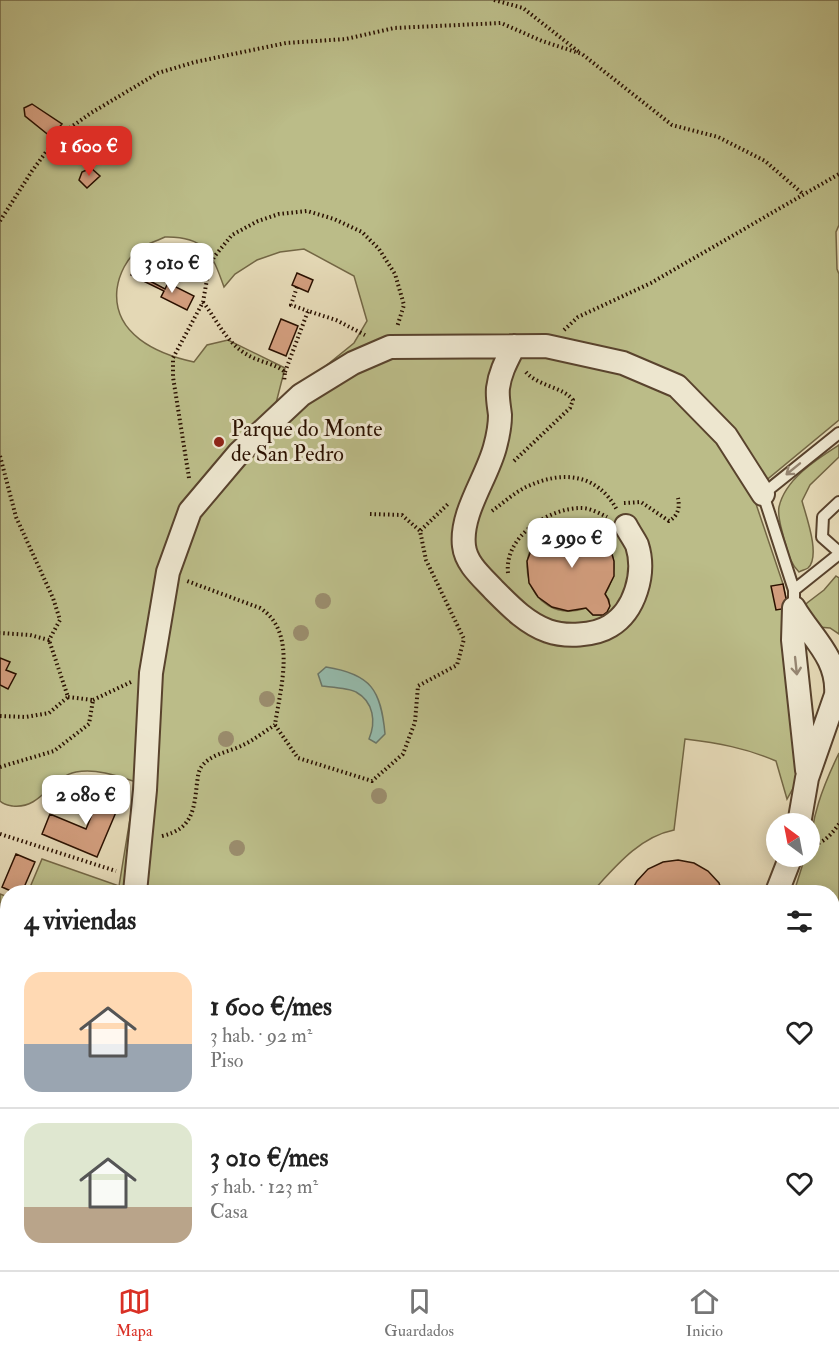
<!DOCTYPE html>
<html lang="es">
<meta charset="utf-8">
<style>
:root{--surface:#fff;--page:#f2f2f2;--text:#222;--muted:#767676;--line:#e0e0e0;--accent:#d93025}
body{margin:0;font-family:"IM FELL Double Pica",serif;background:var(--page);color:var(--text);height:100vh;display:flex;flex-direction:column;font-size:22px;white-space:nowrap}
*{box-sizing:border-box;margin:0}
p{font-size:20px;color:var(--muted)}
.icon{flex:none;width:33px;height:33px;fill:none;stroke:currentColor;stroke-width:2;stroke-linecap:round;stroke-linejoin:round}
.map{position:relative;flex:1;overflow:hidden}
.drawer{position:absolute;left:0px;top:885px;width:840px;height:386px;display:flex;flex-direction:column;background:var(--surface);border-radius:24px 24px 0 0;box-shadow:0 3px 15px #0003}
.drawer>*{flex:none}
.needle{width:39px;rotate:328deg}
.buttons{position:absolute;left:766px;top:813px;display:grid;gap:12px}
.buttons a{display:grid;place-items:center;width:54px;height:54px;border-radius:50%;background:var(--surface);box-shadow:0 3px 15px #0003;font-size:30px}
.price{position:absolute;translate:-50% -51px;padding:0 14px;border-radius:12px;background:#fff;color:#222;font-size:20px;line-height:39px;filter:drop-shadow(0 2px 3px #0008)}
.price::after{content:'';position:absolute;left:50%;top:36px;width:18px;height:14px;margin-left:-9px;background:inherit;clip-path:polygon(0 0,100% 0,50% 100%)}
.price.current{background:var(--accent);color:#fff}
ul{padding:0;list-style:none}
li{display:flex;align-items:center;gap:18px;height:150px;padding:0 24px}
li+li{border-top:2px solid var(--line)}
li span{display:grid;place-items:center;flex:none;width:168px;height:120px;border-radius:18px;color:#555}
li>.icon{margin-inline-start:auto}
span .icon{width:72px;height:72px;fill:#fffc;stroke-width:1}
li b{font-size:26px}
h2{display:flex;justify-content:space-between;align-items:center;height:72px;padding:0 24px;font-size:26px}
.dock{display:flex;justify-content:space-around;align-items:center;height:84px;border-top:2px solid var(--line);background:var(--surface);font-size:16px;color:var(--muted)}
.dock a{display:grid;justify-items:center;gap:3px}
.dock .current{color:var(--accent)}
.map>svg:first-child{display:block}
</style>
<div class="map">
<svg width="839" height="1270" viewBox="0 0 839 1270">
<rect width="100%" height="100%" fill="#e4d8b5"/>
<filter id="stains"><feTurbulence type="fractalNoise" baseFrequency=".00333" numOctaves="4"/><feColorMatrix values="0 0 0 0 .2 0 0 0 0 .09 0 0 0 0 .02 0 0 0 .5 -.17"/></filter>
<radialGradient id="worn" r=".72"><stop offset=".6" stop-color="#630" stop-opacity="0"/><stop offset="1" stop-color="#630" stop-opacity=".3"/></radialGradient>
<!-- green -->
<path fill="#bbbc88" stroke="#736644" stroke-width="1.5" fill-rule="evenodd" d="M0,0H839V225L836,232L837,269L839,274V420L752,492L783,584L788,608L798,760L796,783L787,799L776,761C746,748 718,743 685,739L674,830C639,837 615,867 592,892H28L42,859L119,886L136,782C118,776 96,768 76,772C50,777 42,809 13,806C7,805 4,805 0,801ZM165,237C205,236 212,253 224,287L235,274L257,260L280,252L304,249L354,276L367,321L354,343L275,407L285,368L228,340L207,345L194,362C157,354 112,334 117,289C119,274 127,258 139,249C146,244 157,241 165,237ZM564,524C605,522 627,559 605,594L609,600V608L603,615H593L586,608C526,629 501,538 564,524Z
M839,445V457L810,485L802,501C806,516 821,556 808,568C805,570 802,570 799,572C789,562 788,551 784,539C782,529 777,517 779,507C785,479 817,459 839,445Z
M836,576L839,578V634L830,628L818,627L803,610L807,603L824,590Z
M839,753V1270H669L668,1263H832V892H794L805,857L810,856C810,819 823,786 839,753Z
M0,894L8,897V1263H289L286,1270H0Z"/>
<!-- water -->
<path fill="#95baab" stroke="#6b7667" stroke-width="1.5" d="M326,667C371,674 381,690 385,734L376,743L369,739C376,722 374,702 356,692C350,688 330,687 322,686L318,674Z"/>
<!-- building -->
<path fill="#d29d7d" stroke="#2b1100" stroke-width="1.5" d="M32,104L62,124L51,137L25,116L24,108Z
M91,168L100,176L87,188L79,180L82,172Z
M133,272L165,289L168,283L194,296L187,310L161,297L164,291L131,275Z
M297,273L313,280L308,292L292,285Z
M281,319L298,326L286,356L269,349Z
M564,524L581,525L593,530L601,536L611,551L614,561V576L605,594L608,599L610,606L607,612L603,615H593L586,608L568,611L552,607L538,597L529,583L527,561L534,543L544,532Z
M783,584L788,608L776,610L771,586Z
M0,658L10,662L6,670L16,674L8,689L0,685Z
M102,790L122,798L97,857L42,834L50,814L86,829Z
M16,854L35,862L22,892H13L2,887Z
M678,860L694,863L708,871L719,883L722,892H631L637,881L648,869L663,862Z"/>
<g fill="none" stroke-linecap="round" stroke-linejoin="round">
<!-- lane casing -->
<g stroke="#59432d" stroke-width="14">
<path id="lane" d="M839,502L823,517L822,537L839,552
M794,590L839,554
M794,608V590L763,494L839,433"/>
</g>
<!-- street casing -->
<g stroke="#59432d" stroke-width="26">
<path id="street" d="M514,346C507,360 500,372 498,388C497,397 499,406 500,415C500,426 498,436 495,447C487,478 460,513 464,546C466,564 482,577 494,590C510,606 526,623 548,631C565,637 594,636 610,626C635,611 646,573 637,545C634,539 629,532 626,526
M794,608C811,637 839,658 836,695L807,778L799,824
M794,608L793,640L807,770
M135,892L145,790L151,673L168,572L190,511L239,453L301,395L353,363L390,347L546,346L623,363L677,386L726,436L763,494
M777,892L791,856
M646,1263L648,1270"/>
</g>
<!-- path -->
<path stroke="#2b1100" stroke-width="4" stroke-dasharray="1.5 3" stroke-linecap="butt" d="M494,0L523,8L579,52
M0,221L32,171L57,137L91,113L158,73L195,62L286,43L346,39L394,28L501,23L542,41L582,54L672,125L718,137L765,161L803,194
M297,287L291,305L308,311
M203,302C217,320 226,342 246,354C258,362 274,363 285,372L284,382
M564,330L578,317L651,283L839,174
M285,372L308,311L336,320L365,335
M0,456L16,517L53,598L60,620L49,640L30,635L0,633
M514,461L570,408L573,400C562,386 538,387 525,371
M189,478L173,377V358L203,302L209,268L214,257L232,235L258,221L279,214L307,211L334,219L362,232L379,249L395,274L404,305L397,327
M624,503L641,502L669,521C678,516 680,508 678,498
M492,511C503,503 514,493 526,487C562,470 597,473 617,510
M370,514L402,515L420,531
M508,573C504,536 549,508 581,508C590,508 599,513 607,517
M93,700L131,682
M0,716L26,717L49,713L68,697L49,640
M275,725L298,758L372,781L403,754L415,722L418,686L457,665L464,639L426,560L420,531L448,504
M0,767L54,751L89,724L93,700L68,697
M0,834L116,871
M162,836C192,829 194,811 197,783C198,777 198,771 202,766C212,753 230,752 243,745C254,740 265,731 275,725C280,689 298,632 260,608L187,581
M810,846C824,843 831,835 839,824
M832,947L839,937
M0,1034L8,1037
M0,1055L8,1054
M311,1263L313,1270
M404,1270L411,1263
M765,1270L766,1263
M833,1270L839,1209"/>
<!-- lane -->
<use href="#lane" stroke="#ede6cf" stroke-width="10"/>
<!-- street -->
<use href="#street" stroke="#ede6cf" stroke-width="22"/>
</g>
<!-- trees -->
<g fill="#9a8c6c">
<circle cx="323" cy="601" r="8"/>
<circle cx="301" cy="633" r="8"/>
<circle cx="267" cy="699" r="8"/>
<circle cx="226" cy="739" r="8"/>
<circle cx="379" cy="796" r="8"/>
<circle cx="237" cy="848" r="8"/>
</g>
<!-- one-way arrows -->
<defs><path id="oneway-shaft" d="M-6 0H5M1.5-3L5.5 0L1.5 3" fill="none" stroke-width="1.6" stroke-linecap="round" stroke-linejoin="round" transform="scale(1.5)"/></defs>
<g stroke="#968672">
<use href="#oneway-shaft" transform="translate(793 469) rotate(141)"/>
<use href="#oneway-shaft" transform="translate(796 666) rotate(84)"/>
</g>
<!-- markers -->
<circle fill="#8f2418" stroke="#ede6cf" stroke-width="2" cx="219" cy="442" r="6"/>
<g text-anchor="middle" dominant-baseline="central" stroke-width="6" stroke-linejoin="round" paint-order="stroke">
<!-- poi labels -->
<g font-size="22" fill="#2b1100" stroke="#ede6cf" text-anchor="start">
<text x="231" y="429">Parque do Monte<tspan x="231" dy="25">de San Pedro</tspan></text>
</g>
</g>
<rect width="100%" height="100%" filter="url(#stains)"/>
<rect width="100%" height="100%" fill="url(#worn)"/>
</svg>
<div class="buttons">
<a><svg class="needle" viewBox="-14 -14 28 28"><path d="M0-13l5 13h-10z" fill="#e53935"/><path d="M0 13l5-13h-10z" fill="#767676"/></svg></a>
</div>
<b class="price current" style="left:89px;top:177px">1 600 €</b>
<b class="price" style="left:172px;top:294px">3 010 €</b>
<b class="price" style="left:572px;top:569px">2 990 €</b>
<b class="price" style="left:86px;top:826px">2 080 €</b>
<section class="drawer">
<h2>4 viviendas<svg class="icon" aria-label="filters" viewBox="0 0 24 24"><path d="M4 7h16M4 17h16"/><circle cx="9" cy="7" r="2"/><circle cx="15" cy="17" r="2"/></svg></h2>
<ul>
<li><span style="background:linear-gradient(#ffd9b3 60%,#9aa5b1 0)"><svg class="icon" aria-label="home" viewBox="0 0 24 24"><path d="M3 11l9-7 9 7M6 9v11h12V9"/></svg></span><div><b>1 600 €/mes</b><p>3 hab. · 92 m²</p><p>Piso</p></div><svg class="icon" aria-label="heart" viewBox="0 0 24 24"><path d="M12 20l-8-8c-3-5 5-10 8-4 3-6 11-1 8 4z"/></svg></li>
<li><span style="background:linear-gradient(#dfe7d0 70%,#b9a48a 0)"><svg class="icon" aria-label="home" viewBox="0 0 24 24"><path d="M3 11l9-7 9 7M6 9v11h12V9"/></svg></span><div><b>3 010 €/mes</b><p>5 hab. · 123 m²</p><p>Casa</p></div><svg class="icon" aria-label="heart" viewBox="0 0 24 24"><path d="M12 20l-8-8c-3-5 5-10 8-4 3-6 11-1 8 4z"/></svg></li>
</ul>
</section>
</div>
<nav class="dock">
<a class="current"><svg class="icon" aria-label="map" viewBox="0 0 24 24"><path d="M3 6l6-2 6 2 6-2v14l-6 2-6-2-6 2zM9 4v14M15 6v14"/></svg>Mapa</a>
<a><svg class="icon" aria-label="saved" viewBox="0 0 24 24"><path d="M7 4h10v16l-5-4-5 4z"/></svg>Guardados</a>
<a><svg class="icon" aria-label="home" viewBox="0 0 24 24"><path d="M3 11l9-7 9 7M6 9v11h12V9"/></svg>Inicio</a>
</nav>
